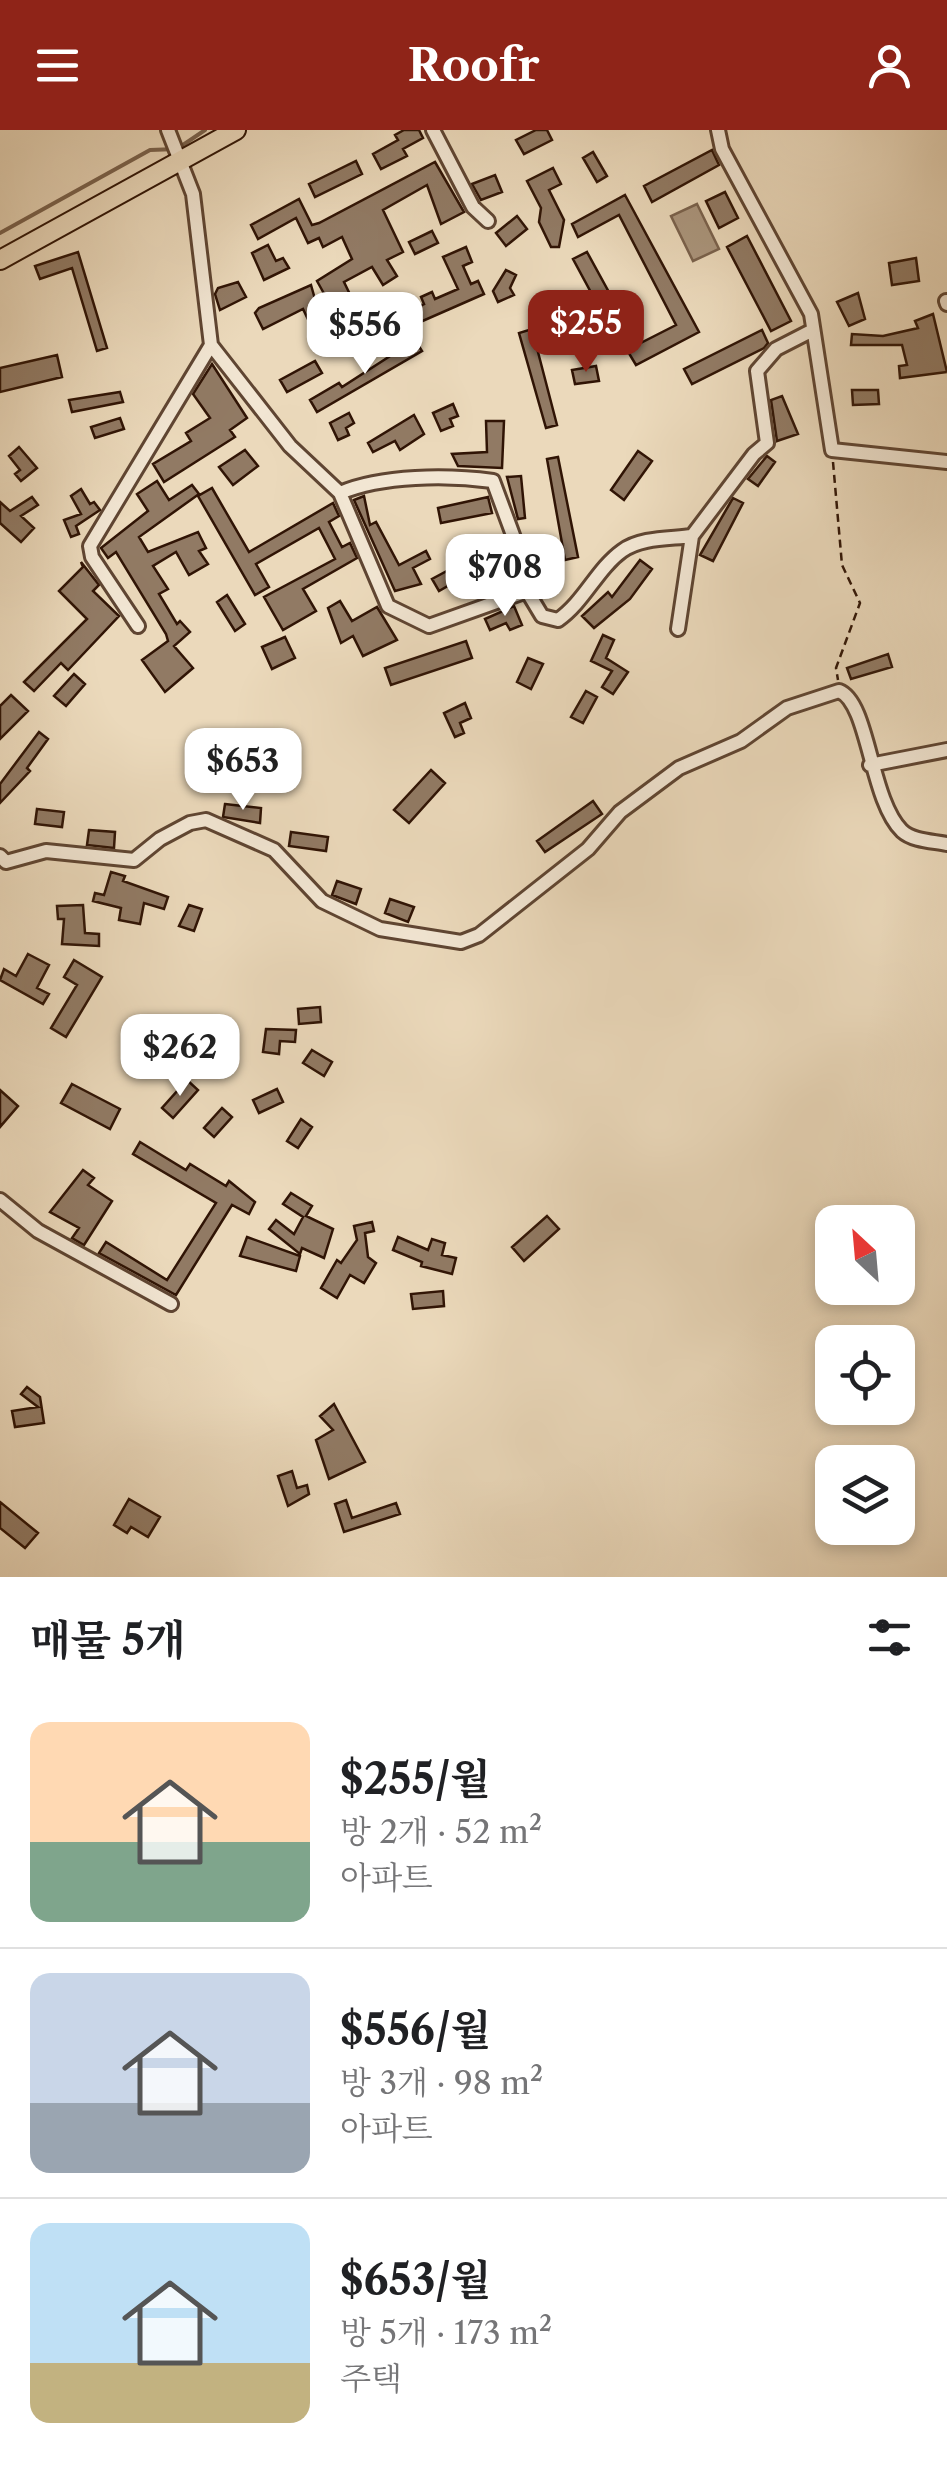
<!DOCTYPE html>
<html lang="ko">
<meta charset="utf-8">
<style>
:root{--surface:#fff;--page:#f2f2f2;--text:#202124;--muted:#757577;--line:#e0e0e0;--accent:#8f2418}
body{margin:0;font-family:"Libre Caslon Text","Noto Serif KR",serif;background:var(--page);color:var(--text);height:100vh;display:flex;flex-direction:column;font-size:38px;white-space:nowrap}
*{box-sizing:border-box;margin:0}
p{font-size:32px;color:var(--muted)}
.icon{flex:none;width:55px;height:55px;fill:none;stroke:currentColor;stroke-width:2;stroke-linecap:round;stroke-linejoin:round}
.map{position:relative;height:1447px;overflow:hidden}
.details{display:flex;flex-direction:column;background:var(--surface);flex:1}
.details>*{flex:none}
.needle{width:65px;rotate:334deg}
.tools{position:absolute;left:815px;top:1075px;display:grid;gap:20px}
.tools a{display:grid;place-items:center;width:100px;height:100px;border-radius:20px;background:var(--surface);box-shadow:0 5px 15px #0003;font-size:50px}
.price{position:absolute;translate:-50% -85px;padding:0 22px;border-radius:20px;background:#fff;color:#222;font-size:32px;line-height:65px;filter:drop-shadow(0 2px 5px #0008)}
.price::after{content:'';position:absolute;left:50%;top:60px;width:30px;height:22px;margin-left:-15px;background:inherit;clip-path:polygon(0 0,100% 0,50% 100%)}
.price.on{background:var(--accent);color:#fff}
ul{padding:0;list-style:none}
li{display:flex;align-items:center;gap:30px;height:250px;padding:0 30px}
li+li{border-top:2px solid var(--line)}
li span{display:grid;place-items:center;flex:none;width:280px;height:200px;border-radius:20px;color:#555}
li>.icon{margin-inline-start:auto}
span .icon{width:120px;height:120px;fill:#fffc;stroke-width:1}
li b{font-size:42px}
h2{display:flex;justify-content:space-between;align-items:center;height:120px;padding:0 30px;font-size:42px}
header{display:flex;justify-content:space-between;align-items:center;height:130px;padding:0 30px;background:var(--accent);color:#fff;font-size:45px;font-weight:800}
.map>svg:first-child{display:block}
</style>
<header><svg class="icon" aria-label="menu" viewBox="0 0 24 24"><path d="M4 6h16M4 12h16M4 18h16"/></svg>Roofr<svg class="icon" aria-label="person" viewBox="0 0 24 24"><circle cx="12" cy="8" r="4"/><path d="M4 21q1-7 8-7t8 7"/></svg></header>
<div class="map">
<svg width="947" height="1447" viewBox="0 0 947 1447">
<rect width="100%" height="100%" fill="#ebd9bb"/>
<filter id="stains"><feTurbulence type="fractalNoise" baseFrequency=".002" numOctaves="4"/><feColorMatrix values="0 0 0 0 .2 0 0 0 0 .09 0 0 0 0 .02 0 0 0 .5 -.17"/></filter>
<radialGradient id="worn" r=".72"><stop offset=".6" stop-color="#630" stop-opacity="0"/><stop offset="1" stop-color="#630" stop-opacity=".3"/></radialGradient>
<!-- water -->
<path fill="#ab967d" stroke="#7a624d" stroke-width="2.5" d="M697,74L719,119L693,131L671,86Z"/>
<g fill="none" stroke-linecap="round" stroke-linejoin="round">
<!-- stream -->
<path stroke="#7a624d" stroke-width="4" d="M0,103L150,20L177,19L205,0"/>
</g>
<!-- building -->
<path fill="#917a64" stroke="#301405" stroke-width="2.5" d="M404,0H419L423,8L403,19L407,26L381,39L373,24L398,10L395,5Z
M536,0H547L552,10L524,24L516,10Z
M712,20L719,35L652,72L644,56Z
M593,22L607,46L597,52L583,28Z
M356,31L362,44L315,67L309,54Z
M435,32L464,82L441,94L427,55L383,80L403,122L387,130L397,146L383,155L372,137L344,152L359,183L341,194L317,151L352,129L342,107L323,117L319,108L308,113L296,88L258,109L251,95L299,69L312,95L319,93Z
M553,38L561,54L549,60L564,90L559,117H551L539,92L541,78L527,51Z
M495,45L502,62L481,70L472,54Z
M725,62L738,88L719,98L706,71Z
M625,65L699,202L636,235L627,220L676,195L619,85L578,107L572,94Z
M517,86L527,99L506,116L496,103Z
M432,101L438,113L415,124L409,112Z
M747,106L791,191L771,201L727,117Z
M268,115L276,131L283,128L289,138L264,150L252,123Z
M466,117L472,132L463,136L471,154L478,151L484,164L418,193L413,179L424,174L421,167L432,162L435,169L458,159L443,127Z
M78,122L107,218L97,221L72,138L40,149L35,136Z
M587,122L628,197L614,205L573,129Z
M916,128L919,151L892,155L889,133Z
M506,140L516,145L510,158L514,165L498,172L493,161Z
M238,152L246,167L220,180L215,164L218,158Z
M311,155L324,201L315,204L303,179L263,199L255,183L259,178Z
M858,163L865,189L849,196L837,172Z
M572,169L591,200L580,205L565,172Z
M933,184L947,242L900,248L899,236L907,235L902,215H851L852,204L883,206L918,198L915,191Z
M532,199L557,295L546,298L519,203Z
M762,200L768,213L764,218L692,254L684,239Z
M415,210L422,221L317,282L310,270L339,253L342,257Z
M57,225L62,247L0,262V238Z
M315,231L322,243L287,262L280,250Z
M212,234L247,288L230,300L235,307L164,352L153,334L191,311L186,303L210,288L193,264Z
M596,236L599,251L575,254L572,240Z
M852,260H878L879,274L853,275Z
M120,262L123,272L72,282L69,270Z
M782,266L798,304L777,311L771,270Z
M453,274L458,286L450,289L453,296L441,301L433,283Z
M349,283L354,293L346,298L349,305L338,310L330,293Z
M414,285L424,304L400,320L395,311L373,322L368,313Z
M120,288L124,299L95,308L91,297Z
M486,291H504L502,338L458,336L452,324L487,322Z
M19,317L37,338L21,351L15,344L20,340L9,326Z
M245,320L258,336L233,355L219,337Z
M638,321L652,331L624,370L611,360Z
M767,326L775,332L758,356L748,349Z
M558,327L578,427L565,430L547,329Z
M521,346L525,388L518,389L507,347Z
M157,351L169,370L192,355L199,364L139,407L148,422L198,402L206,418L199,421L208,434L189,445L176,422L153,436L168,459L159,464L177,494L180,491L190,502L174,516L193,538L165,562L142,530L168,511L166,504L116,422L108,428L101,418L148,381L137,364Z
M212,358L249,422L333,373L339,386L329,392L342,417L350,413L357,428L303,459L316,481L283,500L264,467L335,429L319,398L256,434L269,457L255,465L198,366Z
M81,359L90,374L94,372L100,380L76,396L79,404L71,407L64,390L81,384L71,366Z
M364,366L370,395L376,392L399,435L426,421L430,429L413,438L421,454L395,461L354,370Z
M32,367L38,375L21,386L34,398L21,412L0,393V372L10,381Z
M488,367L492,383L441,393L438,378Z
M733,368L743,373L713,431L700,425Z
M490,418L506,447L497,452L486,434L439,461L432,449Z
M640,430L652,439L630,469L594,498L582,486L608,462L612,467Z
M81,432L99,455L93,461L119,486L68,540L61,533L34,561L24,552L87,489L59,461L83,437Z
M227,465L245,494L235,501L217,472Z
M340,471L352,491L377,477L397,510L363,526L353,506L341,513L328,478Z
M514,476L522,495L510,500L506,493L490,500L485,489Z
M603,505L614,510L606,528L628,542L613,564L602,557L612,541L591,531Z
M285,507L295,528L272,539L262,517Z
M466,511L472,528L391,555L385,538Z
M888,524L892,537L851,549L847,538Z
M528,528L543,534L531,559L517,552Z
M74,544L85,554L66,576L54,566Z
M586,561L597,567L583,593L571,587Z
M11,565L28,581L0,609V576Z
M465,573L471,588L460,593L464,603L455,607L444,583Z
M39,602L48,609L27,638L30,641L0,673V654Z
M431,640L445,653L409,693L394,680Z
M593,671L602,684L545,722L537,711Z
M225,674L261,678L260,693L223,687Z
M37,679L64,682L62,697L35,694Z
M89,700L115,702L114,718L87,715Z
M291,702L328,707L326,721L289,716Z
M111,742L125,746L123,751L168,767L164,779L144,773L140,794L119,790L121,778L93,771L95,763L104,765Z
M337,751L361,759L356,774L332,765Z
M390,769L414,777L408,792L385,783Z
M83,775L85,803L99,804V816L62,814L64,789H58L57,776Z
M189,775L202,779L194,801L179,796Z
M28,824L49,835L37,858L49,864L43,874L0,850L4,839L16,846Z
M74,830L102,847L66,907L51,898L77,855L64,847Z
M320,877L321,892L299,894L298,879Z
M266,899L296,900L295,912L280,911L279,924L263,922Z
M312,920L332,932L324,946L303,933Z
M187,950L198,960L173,988L162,978Z
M72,954L120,979L110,999L61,973Z
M277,959L283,972L259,983L253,970Z
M0,960L18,976L0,997Z
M222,978L232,987L214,1007L204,998Z
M301,989L312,997L298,1018L287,1011Z
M140,1012L186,1040L190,1034L226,1056L229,1051L255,1072L249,1084L232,1075L176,1165L99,1123L106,1112L167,1150L216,1073L133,1024Z
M83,1040L94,1048L88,1055L112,1071L84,1115L72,1108L79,1098L50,1082Z
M291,1063L312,1076L306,1086L333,1099L324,1128L302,1118L300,1124L269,1099L276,1090L294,1104L303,1087L283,1074Z
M547,1086L559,1099L524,1131L512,1117Z
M372,1092L374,1101L365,1103L368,1127L376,1133L364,1153L350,1145L337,1168L321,1158L337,1130L341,1133L357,1110L354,1096Z
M247,1107L300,1126L296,1141L240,1126Z
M398,1107L428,1120L432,1109L445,1113L442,1125L456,1128L452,1144L421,1136L422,1132L393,1120Z
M443,1161L444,1176L413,1179L411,1164Z
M27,1257L40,1267L44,1293L15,1297L12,1281L38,1277L21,1264Z
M334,1274L365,1332L329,1349L316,1310L333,1300L320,1286Z
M292,1341L297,1358L307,1355L309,1364L288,1376L278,1346Z
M129,1369L160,1387L148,1407L131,1397L127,1403L114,1395Z
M346,1370L352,1388L396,1373L400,1384L344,1402L335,1374Z
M0,1372L38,1403L25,1418L0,1398Z"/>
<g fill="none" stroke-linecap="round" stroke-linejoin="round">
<!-- minor casing -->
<g stroke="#5f4532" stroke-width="18">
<path id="minor" d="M168,0L193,64L211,215L290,316L340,363L388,476L429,496L527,461
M433,0L473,77L488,91
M718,0L722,19L811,184L832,320L947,332
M946,171L947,174
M340,363C382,345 448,345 493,351L520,424L527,461L542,486L558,490C584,472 597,439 622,421C641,407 670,409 692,406
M138,496L92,427L90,416L211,215
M678,499L692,406L754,324L767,313L757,241L776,219L813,200
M870,635L947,620
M0,726L6,732L46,721L134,730L160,709L190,693L206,690L274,720L322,771L380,799L461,812L479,805L588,719L620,682L679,638L741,611L787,578L839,561C869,572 870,670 902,701C913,711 932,711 947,714
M0,1070L38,1101L171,1174"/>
</g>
<!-- major casing -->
<g stroke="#301405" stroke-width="22">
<path id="major" d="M0,130L236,0"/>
</g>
<!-- path -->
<path stroke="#301405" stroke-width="2.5" stroke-dasharray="8 5" stroke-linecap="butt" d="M833,332L842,435L860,473L836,538L838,550"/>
<!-- minor -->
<use href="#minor" stroke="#f2e6d3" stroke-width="12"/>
<!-- major -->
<use href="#major" stroke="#ebd9bb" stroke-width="18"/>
</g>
<rect width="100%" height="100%" filter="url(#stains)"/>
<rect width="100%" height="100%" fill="url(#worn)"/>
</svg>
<div class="tools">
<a><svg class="needle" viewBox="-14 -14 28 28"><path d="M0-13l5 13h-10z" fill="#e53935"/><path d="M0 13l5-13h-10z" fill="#757577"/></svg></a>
<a><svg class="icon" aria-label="locate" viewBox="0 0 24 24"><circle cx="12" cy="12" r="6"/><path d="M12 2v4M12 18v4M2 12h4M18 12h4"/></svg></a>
<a><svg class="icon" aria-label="layers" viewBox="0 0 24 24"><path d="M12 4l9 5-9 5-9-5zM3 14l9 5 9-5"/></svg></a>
</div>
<b class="price on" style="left:586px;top:245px">$255</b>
<b class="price" style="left:365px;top:247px">$556</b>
<b class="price" style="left:505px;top:489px">$708</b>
<b class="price" style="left:243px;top:683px">$653</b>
<b class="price" style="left:180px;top:969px">$262</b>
</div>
<section class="details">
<h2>매물 5개<svg class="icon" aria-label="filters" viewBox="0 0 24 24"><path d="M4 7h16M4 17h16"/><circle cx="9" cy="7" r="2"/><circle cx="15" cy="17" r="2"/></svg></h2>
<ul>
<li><span style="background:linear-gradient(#ffd9b3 60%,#7fa58c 0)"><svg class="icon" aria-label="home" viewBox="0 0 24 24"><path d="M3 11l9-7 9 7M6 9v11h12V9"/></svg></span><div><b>$255/월</b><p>방 2개 · 52 m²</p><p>아파트</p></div></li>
<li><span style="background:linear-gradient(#c9d6e8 65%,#9aa5b1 0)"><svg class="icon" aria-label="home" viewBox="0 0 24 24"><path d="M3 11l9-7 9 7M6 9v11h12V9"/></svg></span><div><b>$556/월</b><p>방 3개 · 98 m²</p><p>아파트</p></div></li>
<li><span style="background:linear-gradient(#bfe0f5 70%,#c2b280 0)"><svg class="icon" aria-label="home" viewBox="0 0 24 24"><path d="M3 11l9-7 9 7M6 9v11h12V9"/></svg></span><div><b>$653/월</b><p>방 5개 · 173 m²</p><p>주택</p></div></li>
</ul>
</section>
